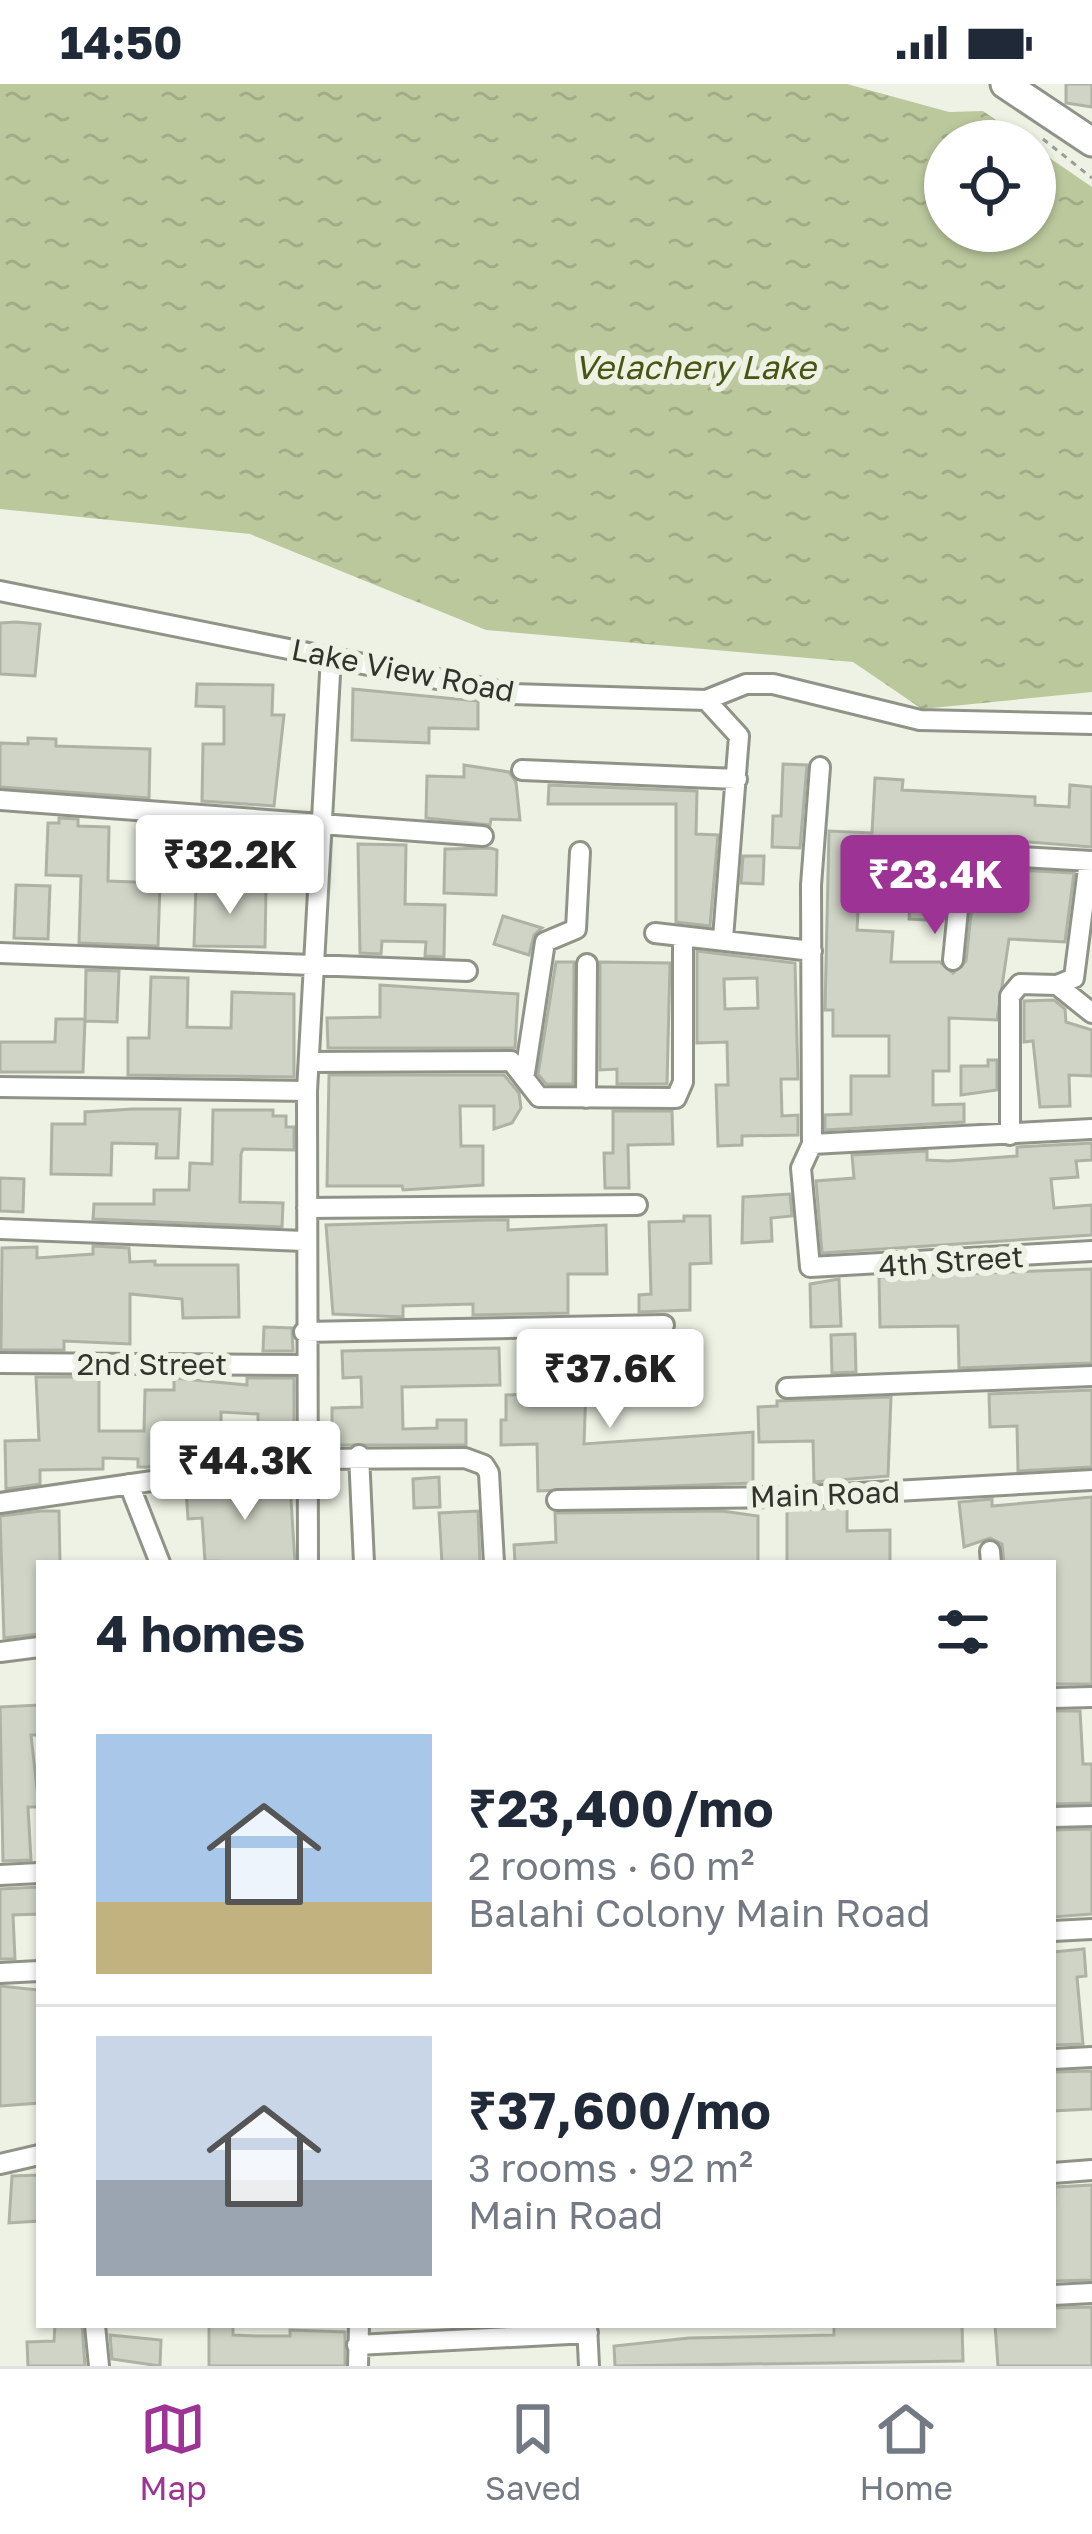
<!DOCTYPE html>
<meta charset="utf-8">
<style>
:root{--surface:#fff;--page:#f6f6f7;--text:#1f2937;--muted:#747a83;--line:#e0e1e3;--accent:#9d3395}
body{margin:0;font-family:"Golos Text",sans-serif;background:var(--page);color:var(--text);height:100vh;display:flex;flex-direction:column;font-size:45px;white-space:nowrap}
*{box-sizing:border-box;margin:0}
p{font-size:39px;color:var(--muted)}
.icon{flex:none;width:66px;height:66px;fill:none;stroke:currentColor;stroke-width:2;stroke-linecap:round;stroke-linejoin:round}
.map{position:relative;flex:1;overflow:hidden}
.drawer{position:absolute;left:36px;top:1476px;width:1020px;height:768px;display:flex;flex-direction:column;background:var(--surface);border-radius:0px;box-shadow:0 3px 9px #0004}
.drawer>*{flex:none}
.fabs{position:absolute;left:924px;top:36px;display:grid;gap:24px}
.fabs a{display:grid;place-items:center;width:132px;height:132px;border-radius:50%;background:var(--surface);box-shadow:0 3px 9px #0004;font-size:60px}
.price{position:absolute;translate:-50% -102px;padding:0 27px;border-radius:12px;background:#fff;color:#222;font-size:39px;line-height:78px;filter:drop-shadow(0 3px 6px #0008)}
.price::after{content:'';position:absolute;left:50%;top:72px;width:36px;height:27px;margin-left:-18px;background:inherit;clip-path:polygon(0 0,100% 0,50% 100%)}
.price.active{background:var(--accent);color:#fff}
ul{padding:0;list-style:none}
li{display:flex;align-items:center;gap:36px;height:300px;padding:0 60px}
li+li{border-top:3px solid var(--line)}
li span{display:grid;place-items:center;flex:none;width:336px;height:240px;border-radius:0px;color:#555}
li>.icon{margin-inline-start:auto}
span .icon{width:144px;height:144px;fill:#fffc;stroke-width:1}
li b{font-size:51px}
h2{display:flex;justify-content:space-between;align-items:center;height:144px;padding:0 60px;font-size:51px}
.status{display:flex;justify-content:space-between;align-items:center;height:84px;padding:0 60px;background:var(--surface);direction:ltr}
.status svg{height:33px;fill:currentColor}
.dock{display:flex;justify-content:space-around;align-items:center;height:168px;border-top:3px solid var(--line);background:var(--surface);font-size:33px;color:var(--muted)}
.dock a{display:grid;justify-items:center;gap:6px}
.dock .active{color:var(--accent)}
.map>svg:first-child{display:block}
</style>
<div class="status"><b>14:50</b><svg viewBox="0 0 49 12"><path d="M0 12V9h3v3zM5 12V6h3v6zM10 12V3h3v9zM15 12V0h3v12zM26 1h20v11H26zM47 4h2v5h-2z"/></svg></div>
<div class="map">
<svg width="1092" height="2282" viewBox="0 0 1092 2282">
<defs>
<pattern id="water-ripples" width="26" height="14" patternUnits="userSpaceOnUse" patternTransform="scale(3)"><rect width="26" height="14" fill="#bbc89c"/><path d="M2 4q2-2 4 0t4 0M15 11q2-2 4 0t4 0" fill="none" stroke="#a1ac87"/></pattern>
</defs>
<rect width="100%" height="100%" fill="#eef2e4"/>
<!-- water -->
<path fill="url(#water-ripples)" d="M0,0H847L949,28L983,27L1026,57H945V147H1035V64L1092,103V608L922,625L853,578L486,546L250,450L0,425Z"/>
<!-- building -->
<path fill="#cfd4c6" stroke="#adb2a4" stroke-width="3" fill-rule="evenodd" d="M1066,0H1092V23L1066,19Z
M16,538L40,540L35,592L0,590V539Z
M197,600L273,601L272,631H284L274,722L202,717L203,660H224V623L196,622Z
M353,605L478,617V645L429,644V659L352,656Z
M28,654L56,655V662L150,665L149,714L0,703V659L28,660Z
M783,680L807,681L800,764L772,763L773,732H781Z
M464,681L509,688L516,698L520,736L491,735L490,741L426,734L427,692L464,693Z
M875,694L903,696L902,706L1035,713V721L1069,723L1070,701L1092,703V763L964,753H898L886,758L885,771L891,778L949,782L943,837L909,835L911,805H904V796L860,793L857,846L893,848L891,878H940L953,889L966,877L976,784L1074,789L1065,858L1009,855L997,936L949,934V987H933V1021L964,1020V1038L825,1046V1031L851,1030V992H889V952H833V926H825L829,747L872,749Z
M549,701L697,707L696,750L718,751L710,842L676,838V720H548Z
M59,734L78,735V742L109,743L108,797L160,799L158,862L79,859L81,792L46,791L48,739H59Z
M276,752L307,753L306,786L275,785Z
M358,760L406,761L405,820L445,821L444,873L425,872L426,858L382,857L381,870L360,869Z
M490,764L497,766L496,811L444,809L445,765Z
M743,772H764L763,800L741,799Z
M16,801L50,802L48,855L14,854Z
M196,801L266,805L265,863L194,862Z
M503,832L542,844L534,851L529,871L494,860Z
M697,867L795,879L798,995H781L782,1032L798,1031V1051L742,1052V1061L718,1062L716,1001H728L727,958L697,959ZM757,894L758,924L725,925L724,895Z
M556,878H574L573,1000H546L538,990Z
M600,878L670,879L667,1000H617V985L600,986Z
M86,886L119,887L117,938L85,937Z
M151,893L188,894L187,943L231,944L232,908L294,910V993L128,991V954H149Z
M380,901L518,910L515,964H328L327,934L380,933Z
M1054,916L1065,925L1066,938L1092,946V992L1069,991L1070,1022L1040,1023L1033,957L1024,958V917Z
M56,935H85L83,988H0V958H55Z
M988,976H997V1006L961,1011V982H988Z
M329,991H504L519,1009L521,1024L512,1039L494,1045V1022H460L461,1062H483V1101L403,1106L402,1102H327Z
M133,1025H180L178,1074H156L157,1060L112,1059L111,1091L51,1090L52,1040H85V1028Z
M213,1026H273V1032H286V1043H294V1066L243,1065L241,1070L240,1118L283,1119L282,1143L93,1135L94,1120H154V1106H189L190,1079L212,1080Z
M613,1027H672L673,1060L628,1061L629,1104H605L604,1069H613Z
M1092,1059V1076L1076,1077L1078,1093L1051,1095L1054,1124L1092,1121V1151L822,1169L816,1097L854,1094L852,1071L927,1067V1076L948,1077L1017,1072V1063Z
M0,1094L24,1095L23,1128L0,1127Z
M790,1110L792,1132L771,1134L772,1157L742,1159L743,1113Z
M684,1132H710L711,1179L690,1180V1226L639,1228V1211L651,1210L649,1138L684,1137Z
M490,1136H508V1146L606,1141L607,1190H568V1229L473,1231V1220L403,1222V1233L333,1230L326,1141Z
M93,1162L129,1164L130,1178L155,1177V1181H238L239,1233L183,1234L182,1215L130,1210V1260L64,1257V1266H1L2,1164L37,1163V1174L93,1170Z
M1092,1185V1279L959,1284L958,1242L880,1243L879,1193Z
M839,1195L841,1242L811,1243L810,1200Z
M264,1243L292,1244L293,1267H263Z
M855,1250L856,1288L832,1289L831,1251Z
M665,1254L666,1271L587,1274L584,1360L753,1348V1399L538,1407L537,1360L501,1361V1336H506V1311L529,1310L528,1280H537L536,1261Z
M698,1258V1276L668,1277V1259Z
M499,1264L500,1301L402,1303L403,1345L437,1344V1336H466V1361H332V1324L362,1323L361,1293L343,1294L342,1267Z
M36,1293H99V1347H144L145,1306H174V1294L247,1301V1294H294V1363H258V1330L221,1328V1373L187,1374L156,1383H138V1375L103,1374V1385L40,1386V1400L6,1405L5,1357L39,1356Z
M1092,1306V1383L1018,1387L1017,1342L990,1343L989,1310Z
M891,1313L888,1392L814,1398L813,1357L759,1358L758,1323L777,1322V1317Z
M439,1393L440,1423L414,1424L413,1395Z
M290,1399L295,1479L205,1477L202,1434L188,1435L186,1406Z
M1092,1413V1600H1054L1053,1479H1004L1002,1460L990,1454L964,1463L959,1418L992,1415V1422Z
M847,1423V1447L890,1446V1479H787V1427Z
M41,1427H59L60,1479H39V1550L4,1554L0,1432Z
M478,1427L480,1479H442L439,1429Z
M722,1427L758,1432V1479H515L514,1461L556,1458L555,1429Z
M39,1621V1651H31L39,1723H28L31,1776L3,1777L0,1623Z
M1053,1627H1080L1083,1680H1092V1719L1053,1720Z
M1092,1745V1830L1053,1833V1746Z
M39,1803V1830L13,1831L15,1875H0V1805Z
M1084,1865L1086,1892L1077,1893L1083,1960L1054,1961L1053,1868Z
M0,1902L39,1906V2019L0,2022Z
M1092,1987V2025L1053,2027V1988Z
M39,2091V2137L9,2139L12,2092Z
M1092,2101V2196L1053,2197L1055,2103Z
M1092,2223V2282H998L995,2241H1053V2224Z
M55,2241H82L85,2282H28L27,2258L54,2257Z
M209,2241H233V2251L257,2252H290V2246L345,2248V2282H209Z
M834,2241H962L963,2277L615,2282L614,2262L689,2254L834,2251Z
M110,2251L161,2256L160,2282L112,2275Z"/>
<g fill="none" stroke-linecap="round" stroke-linejoin="round">
<!-- street casing -->
<g stroke="#909488" stroke-width="24">
<path id="street" d="M0,507L512,610L706,616L746,600H773L920,636L1092,640
M706,616L739,652L723,854
M820,683L811,801L812,1060L801,1084L810,1183L1092,1167
M522,686L737,695
M0,716L483,752
M897,766L1092,777
M655,849L812,867
M0,869L467,887
M953,876L964,766
M1057,901L1092,929
M309,978L511,977L539,1013L676,1014L683,998V854
M525,989L545,858L576,845L580,768
M0,1003L307,1007
M586,1014L587,880
M1010,1051V912L1020,900L1057,901L1074,894L1089,777
M812,1060L1092,1045
M307,1124L637,1121
M0,1145L304,1157
M304,1248L664,1241
M0,1279L305,1281
M787,1304L1092,1292
M359,1371L364,1479
M129,1400L160,1479
M557,1416L788,1413L1092,1396
M0,1419L304,1375L465,1374L484,1381L489,1389L494,1479
M990,1467L991,1479
M308,1479L307,1007L331,572
M0,1568L39,1563
M1053,1614L1092,1613
M1053,1733L1092,1732
M0,1791L39,1789
M1053,1847L1092,1845
M0,1889L39,1887
M1053,1975L1092,1973
M0,2080L39,2071
M1053,2089L1092,2086
M1053,2211L1092,2209
M95,2241L99,2282
M587,2241L589,2282
M357,2261L588,2249
M358,2282L359,2241"/>
</g>
<!-- secondary casing -->
<g stroke="#909488" stroke-width="33">
<path id="secondary" d="M1005,0L1092,58"/>
</g>
<!-- path -->
<path stroke="#9a9d93" stroke-width="3" stroke-dasharray="6 6" stroke-linecap="butt" d="M1043,55L1092,94"/>
<!-- street -->
<use href="#street" stroke="#fff" stroke-width="18"/>
<!-- secondary -->
<use href="#secondary" stroke="#fff" stroke-width="27"/>
</g>
<g text-anchor="middle" dominant-baseline="central" stroke-width="12" stroke-linejoin="round" paint-order="stroke">
<!-- street labels -->
<g font-size="30" fill="#31332d" stroke="#eef2e4">
<text transform="translate(403 586) rotate(11)">Lake View Road</text>
<text transform="translate(951 1177) rotate(-4)">4th Street</text>
<text x="152" y="1280">2nd Street</text>
<text transform="translate(825 1410) rotate(-2)">Main Road</text>
</g>
<!-- water labels -->
<g font-size="33" font-style="italic" fill="#485613" stroke="#eef2e4">
<text x="695" y="282">Velachery Lake</text>
</g>
</g>
</svg>
<div class="fabs">
<a><svg class="icon" aria-label="locate" viewBox="0 0 24 24"><circle cx="12" cy="12" r="6"/><path d="M12 2v4M12 18v4M2 12h4M18 12h4"/></svg></a>
</div>
<b class="price" style="left:230px;top:833px">₹32.2K</b>
<b class="price active" style="left:935px;top:853px">₹23.4K</b>
<b class="price" style="left:610px;top:1347px">₹37.6K</b>
<b class="price" style="left:245px;top:1439px">₹44.3K</b>
<section class="drawer">
<h2>4 homes<svg class="icon" aria-label="filters" viewBox="0 0 24 24"><path d="M4 7h16M4 17h16"/><circle cx="9" cy="7" r="2"/><circle cx="15" cy="17" r="2"/></svg></h2>
<ul>
<li><span style="background:linear-gradient(#a9c7e8 70%,#c2b280 0)"><svg class="icon" aria-label="home" viewBox="0 0 24 24"><path d="M3 11l9-7 9 7M6 9v11h12V9"/></svg></span><div><b>₹23,400/mo</b><p>2 rooms · 60 m²</p><p>Balahi Colony Main Road</p></div></li>
<li><span style="background:linear-gradient(#c9d6e8 60%,#9aa5b1 0)"><svg class="icon" aria-label="home" viewBox="0 0 24 24"><path d="M3 11l9-7 9 7M6 9v11h12V9"/></svg></span><div><b>₹37,600/mo</b><p>3 rooms · 92 m²</p><p>Main Road</p></div></li>
</ul>
</section>
</div>
<nav class="dock">
<a class="active"><svg class="icon" aria-label="map" viewBox="0 0 24 24"><path d="M3 6l6-2 6 2 6-2v14l-6 2-6-2-6 2zM9 4v14M15 6v14"/></svg>Map</a>
<a><svg class="icon" aria-label="saved" viewBox="0 0 24 24"><path d="M7 4h10v16l-5-4-5 4z"/></svg>Saved</a>
<a><svg class="icon" aria-label="home" viewBox="0 0 24 24"><path d="M3 11l9-7 9 7M6 9v11h12V9"/></svg>Home</a>
</nav>
